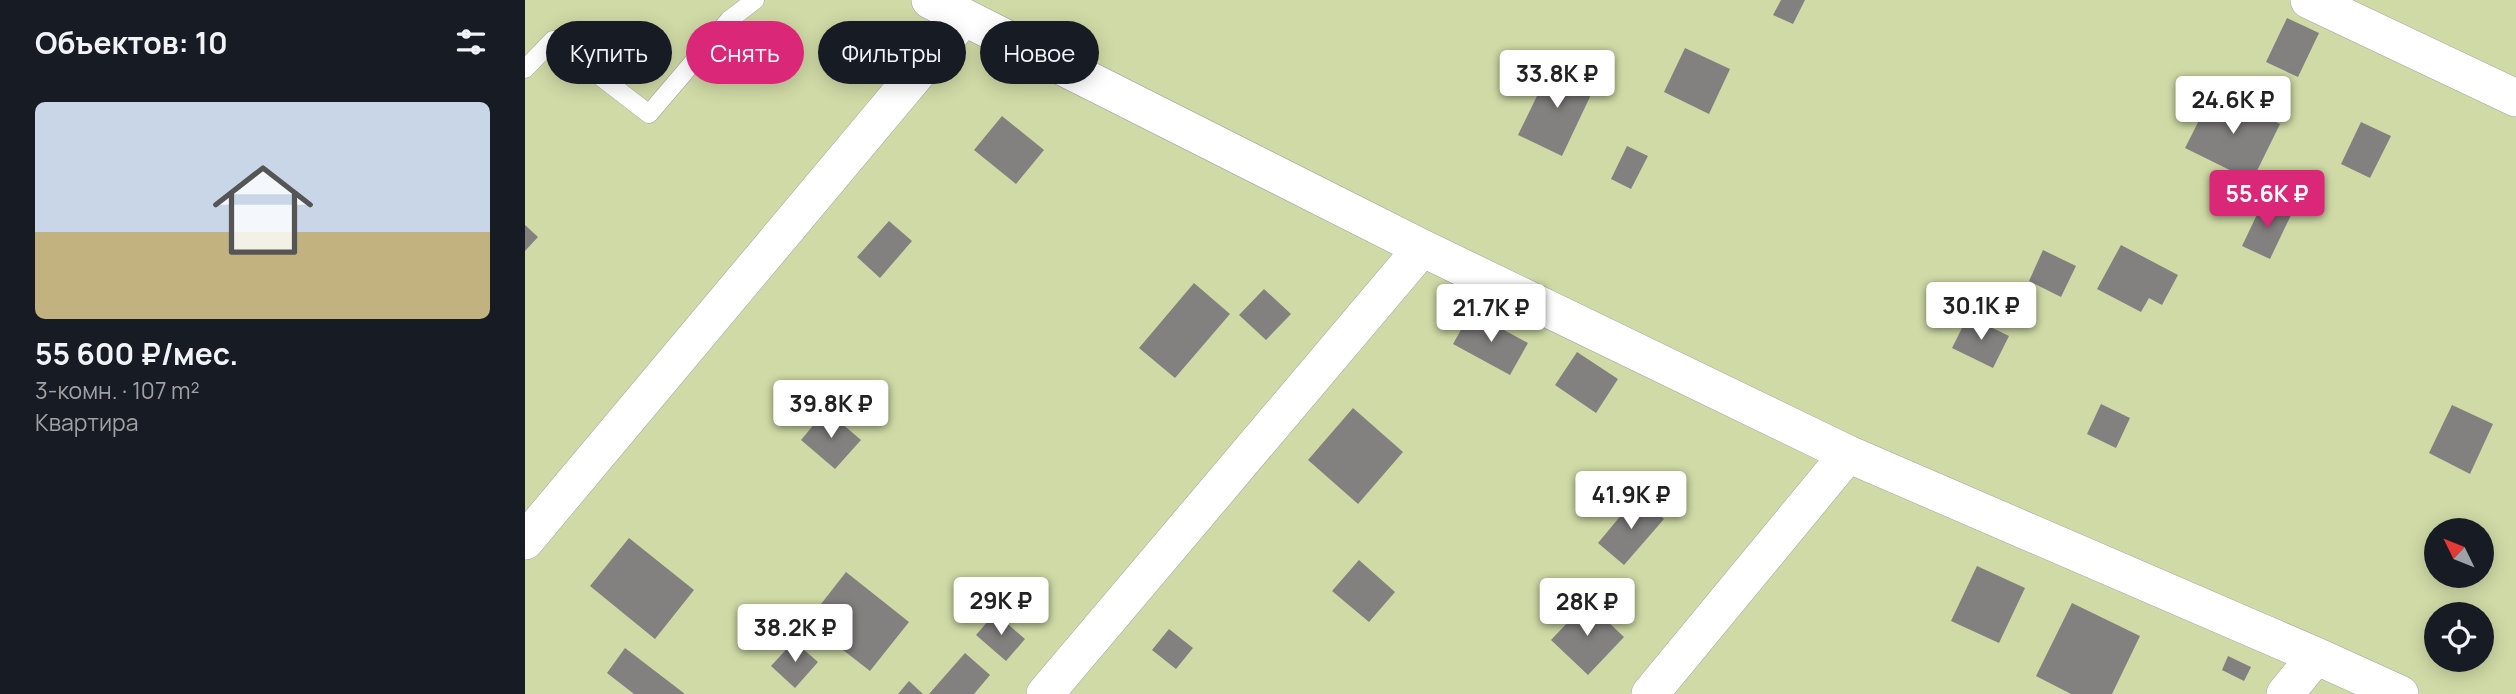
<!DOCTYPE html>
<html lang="ru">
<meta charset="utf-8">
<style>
:root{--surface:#171b24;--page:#20242c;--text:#f1f3f6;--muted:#9ea1a6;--accent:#db2777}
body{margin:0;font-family:Manrope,sans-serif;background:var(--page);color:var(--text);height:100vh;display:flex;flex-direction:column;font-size:26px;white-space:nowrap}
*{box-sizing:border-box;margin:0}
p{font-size:23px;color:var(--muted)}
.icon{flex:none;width:38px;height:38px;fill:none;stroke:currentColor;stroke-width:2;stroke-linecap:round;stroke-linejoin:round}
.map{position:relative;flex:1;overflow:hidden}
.side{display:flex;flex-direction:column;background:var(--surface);width:525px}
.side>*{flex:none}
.hud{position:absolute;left:21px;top:21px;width:665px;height:63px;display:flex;gap:14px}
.needle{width:46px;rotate:313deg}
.buttons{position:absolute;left:1899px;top:518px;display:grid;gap:14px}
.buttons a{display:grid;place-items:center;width:70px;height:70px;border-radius:50%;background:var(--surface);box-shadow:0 4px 18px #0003;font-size:35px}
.price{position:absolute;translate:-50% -60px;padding:0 16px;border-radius:7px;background:#fff;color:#222;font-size:23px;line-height:46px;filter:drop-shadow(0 2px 4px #0008)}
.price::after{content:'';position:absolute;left:50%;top:42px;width:21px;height:16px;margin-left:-10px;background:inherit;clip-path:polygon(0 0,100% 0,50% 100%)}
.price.selected{background:var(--accent);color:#fff}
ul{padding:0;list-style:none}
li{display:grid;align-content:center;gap:14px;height:371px;padding:0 35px}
li span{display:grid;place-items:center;height:217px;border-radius:10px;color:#555}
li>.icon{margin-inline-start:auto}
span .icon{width:126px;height:126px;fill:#fffc;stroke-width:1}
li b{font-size:30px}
h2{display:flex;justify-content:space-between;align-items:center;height:84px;padding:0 35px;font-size:30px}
.chip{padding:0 24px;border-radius:32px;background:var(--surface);box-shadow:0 4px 18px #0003;font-size:24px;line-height:63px}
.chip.selected{background:var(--accent);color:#fff}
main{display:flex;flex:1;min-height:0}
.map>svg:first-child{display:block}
</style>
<main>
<section class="side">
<h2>Объектов: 10<svg class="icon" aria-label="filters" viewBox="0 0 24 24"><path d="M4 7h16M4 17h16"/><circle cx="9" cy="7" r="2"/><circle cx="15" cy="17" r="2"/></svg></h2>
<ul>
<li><span style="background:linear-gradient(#c9d6e8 60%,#c2b280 0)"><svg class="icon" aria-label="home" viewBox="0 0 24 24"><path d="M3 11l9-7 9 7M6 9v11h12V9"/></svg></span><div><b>55 600 ₽/мес.</b><p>3-комн. · 107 m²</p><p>Квартира</p></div></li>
</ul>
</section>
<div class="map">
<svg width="1991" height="694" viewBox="0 0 1991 694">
<rect width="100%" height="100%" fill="#f0f1f3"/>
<!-- green -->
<path fill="#d0daa6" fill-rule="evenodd" d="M0,0H1991V694H0ZM1911,530H1956V576H1911ZM1911,614H1956V660H1911Z"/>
<!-- building -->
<path fill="#838180" d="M1256,0H1280L1268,24L1248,15Z
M1762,18L1794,33L1773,77L1741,62Z
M1160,48L1205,69L1184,114L1139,92Z
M1028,63L1071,84L1037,156L993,135Z
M1689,91L1755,124L1727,181L1660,148Z
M477,116L519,150L491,184L449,150Z
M1836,122L1866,136L1845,178L1816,164Z
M1102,146L1123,156L1106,189L1086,179Z
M1739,200L1767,213L1745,259L1717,246Z
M364,221L387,241L355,278L332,257Z
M0,225L13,237L0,251Z
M1596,245L1653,275L1637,305L1624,298L1616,312L1572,289Z
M1518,250L1551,266L1536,297L1504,281Z
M669,283L705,314L650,378L614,348Z
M739,289L766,314L741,340L714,315Z
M946,312L1003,343L985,375L928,344Z
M1443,316L1484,336L1468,368L1427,348Z
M1052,352L1093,379L1071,413L1030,385Z
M1576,404L1605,418L1591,448L1562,434Z
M1927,405L1968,424L1945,474L1904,453Z
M828,408L878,452L833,504L783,460Z
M301,410L336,440L310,469L276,440Z
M1112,496L1139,519L1099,565L1073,543Z
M104,538L169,590L130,639L65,586Z
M834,560L870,592L844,622L807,591Z
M1452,566L1500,588L1474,643L1426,621Z
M321,572L384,622L345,671L282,622Z
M1062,602L1099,637L1063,675L1026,640Z
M1547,603L1615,636L1587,694H1546L1511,676Z
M470,613L500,639L481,661L451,635Z
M644,629L668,648L651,669L627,650Z
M269,641L293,662L270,688L246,666Z
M100,648L160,694H109L82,673Z
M440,653L465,675L449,694H404Z
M1703,656L1726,667L1719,681L1697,670Z
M384,681L398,694H373Z"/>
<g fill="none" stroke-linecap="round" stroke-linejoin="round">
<!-- lane casing -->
<g stroke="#a2a3a5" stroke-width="19">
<path id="lane" d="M0,69L28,40L124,114L204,20L230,0"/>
</g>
<!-- street casing -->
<g stroke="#a2a3a5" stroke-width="38">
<path id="street" d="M405,0L897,248L1323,454L1791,656L1875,694
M1784,0L1991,98
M0,541L439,17
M520,694L897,248
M1125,694L1323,454
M1760,694L1791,656"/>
</g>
<!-- lane -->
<use href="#lane" stroke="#fff" stroke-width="18"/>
<!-- street -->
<use href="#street" stroke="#fff" stroke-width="37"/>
</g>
</svg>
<div class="buttons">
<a><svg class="needle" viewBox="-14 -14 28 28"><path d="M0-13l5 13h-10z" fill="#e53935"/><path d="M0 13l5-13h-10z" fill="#9ea1a6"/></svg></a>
<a><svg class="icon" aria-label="locate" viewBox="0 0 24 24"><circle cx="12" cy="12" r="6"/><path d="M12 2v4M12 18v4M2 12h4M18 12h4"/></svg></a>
</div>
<b class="price" style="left:1032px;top:110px">33.8K ₽</b>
<b class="price" style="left:1708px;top:136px">24.6K ₽</b>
<b class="price selected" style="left:1742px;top:230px">55.6K ₽</b>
<b class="price" style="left:1456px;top:342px">30.1K ₽</b>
<b class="price" style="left:966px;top:344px">21.7K ₽</b>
<b class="price" style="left:306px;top:440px">39.8K ₽</b>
<b class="price" style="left:1106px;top:531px">41.9K ₽</b>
<b class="price" style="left:476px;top:637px">29K ₽</b>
<b class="price" style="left:1062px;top:638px">28K ₽</b>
<b class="price" style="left:270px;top:664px">38.2K ₽</b>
<div class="hud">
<a class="chip">Купить</a>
<a class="chip selected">Снять</a>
<a class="chip">Фильтры</a>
<a class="chip">Новое</a>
</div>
</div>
</main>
